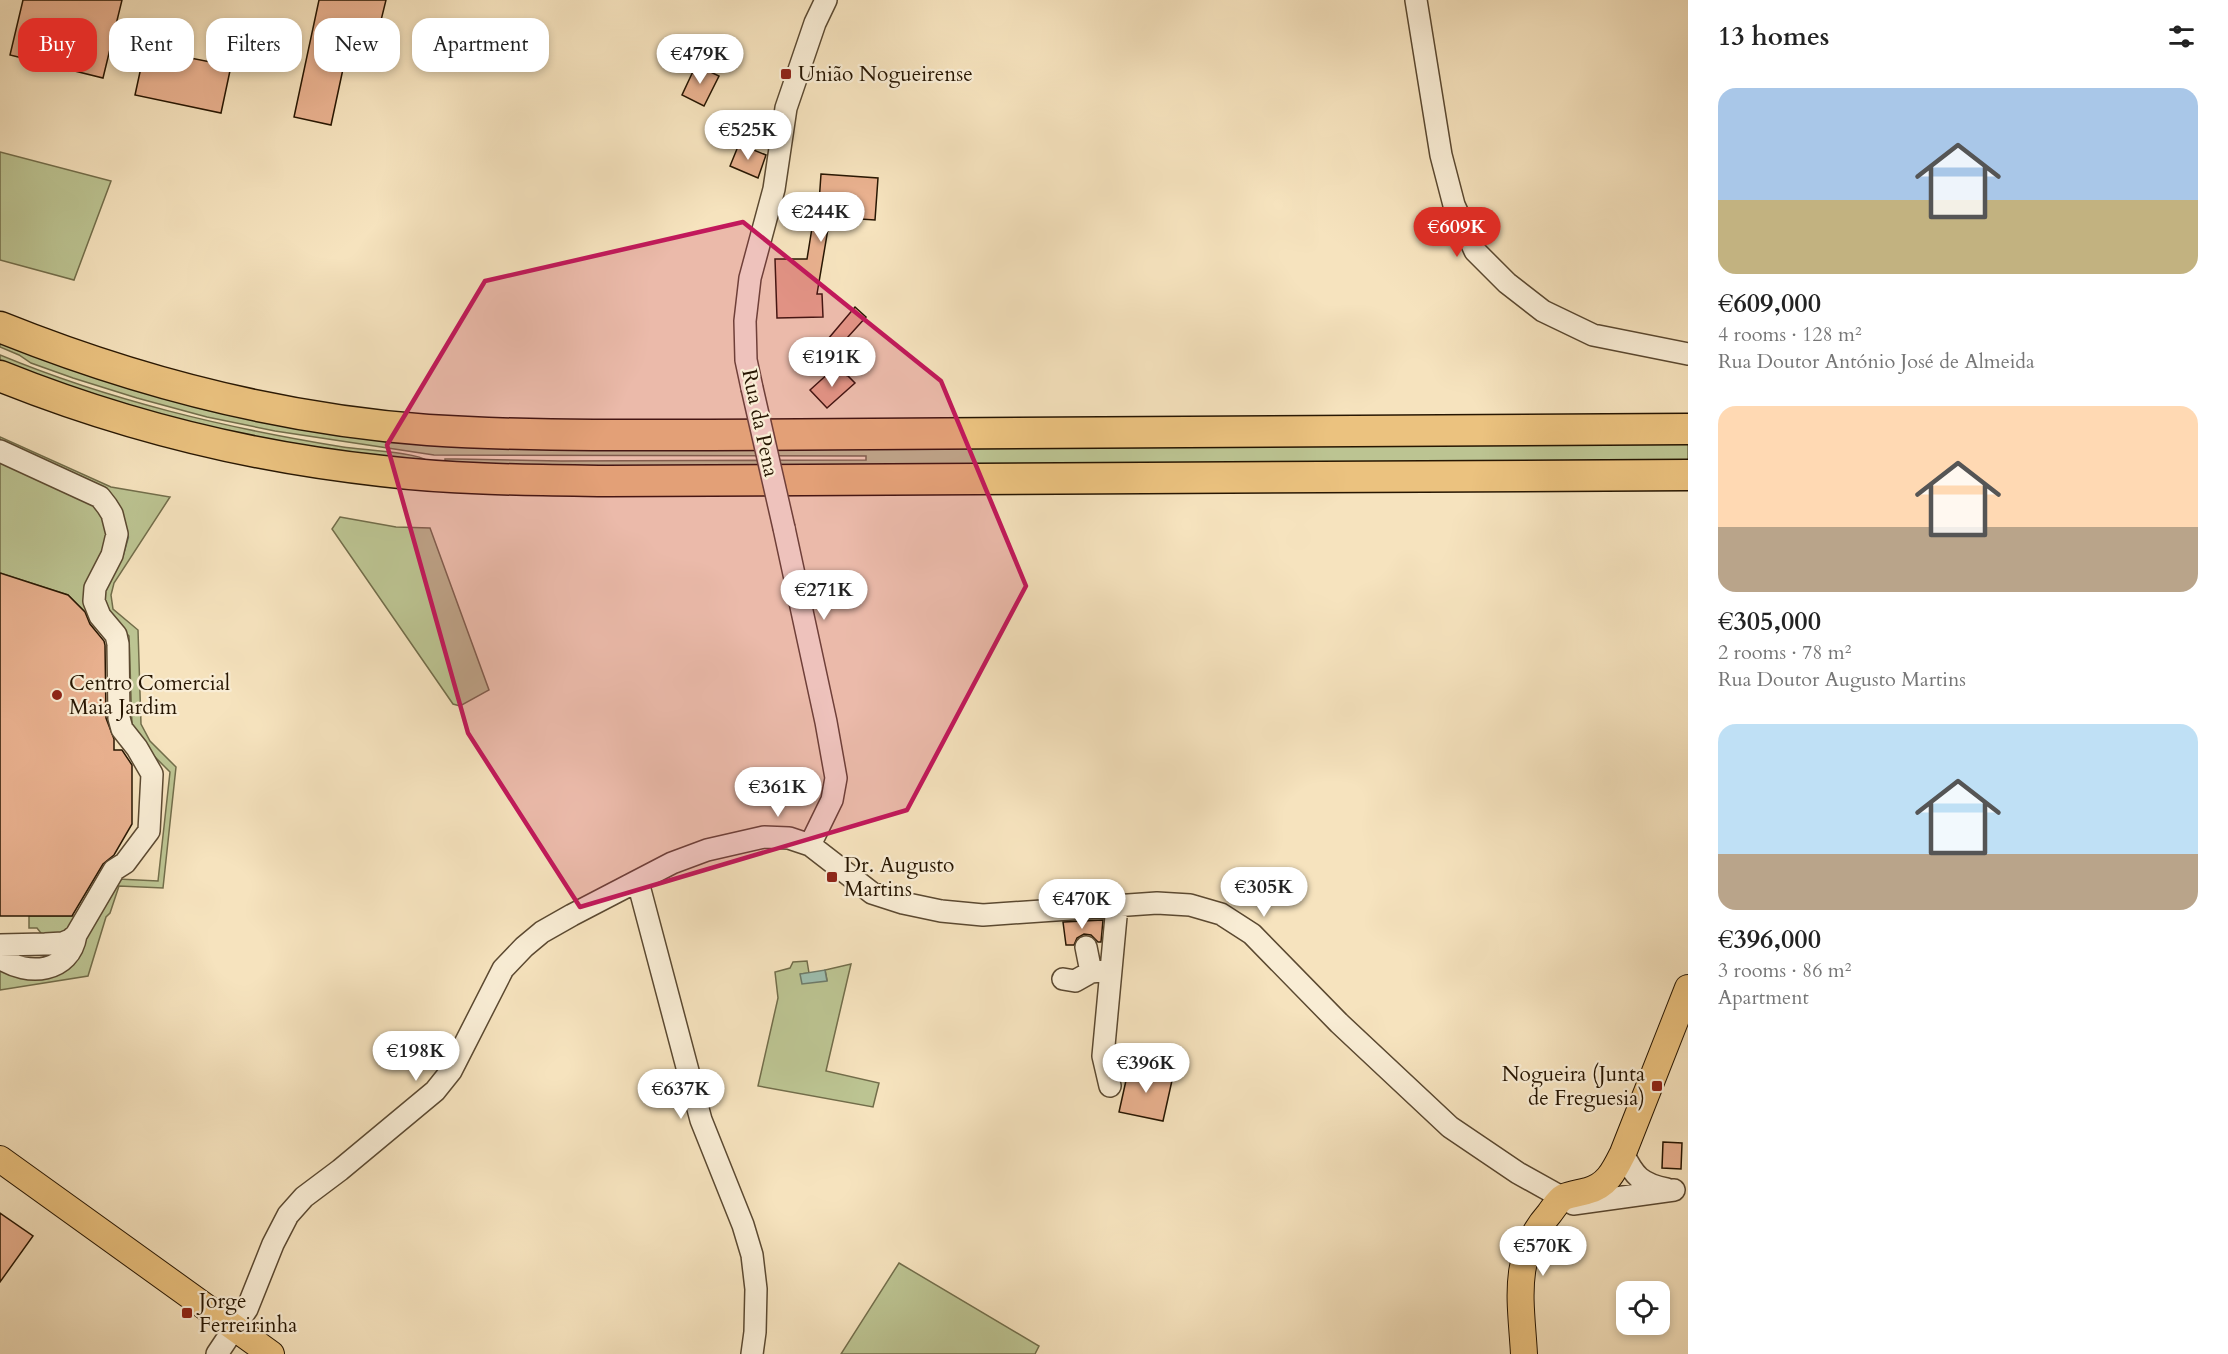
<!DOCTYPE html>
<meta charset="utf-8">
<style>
:root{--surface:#fff;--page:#f6f6f6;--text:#222;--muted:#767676;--accent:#d93025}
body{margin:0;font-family:Cardo,serif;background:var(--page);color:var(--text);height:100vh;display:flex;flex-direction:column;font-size:22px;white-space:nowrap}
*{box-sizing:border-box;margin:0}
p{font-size:20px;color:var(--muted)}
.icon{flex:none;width:33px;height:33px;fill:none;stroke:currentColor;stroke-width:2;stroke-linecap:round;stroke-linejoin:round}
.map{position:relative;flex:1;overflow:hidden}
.details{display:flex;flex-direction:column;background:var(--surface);width:540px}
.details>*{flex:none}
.banner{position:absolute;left:18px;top:18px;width:570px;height:54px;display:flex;gap:12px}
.buttons{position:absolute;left:1616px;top:1281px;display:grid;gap:12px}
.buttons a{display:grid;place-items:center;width:54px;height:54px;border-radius:12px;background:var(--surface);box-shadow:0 3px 9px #0003;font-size:30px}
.price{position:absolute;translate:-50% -51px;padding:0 14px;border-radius:21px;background:#fff;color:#222;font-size:20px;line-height:39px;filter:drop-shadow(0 2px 3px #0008)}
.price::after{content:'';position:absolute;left:50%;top:36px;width:18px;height:14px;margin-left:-9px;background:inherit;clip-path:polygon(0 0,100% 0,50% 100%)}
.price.current{background:var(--accent);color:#fff}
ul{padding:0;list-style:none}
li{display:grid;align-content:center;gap:12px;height:318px;padding:0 30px}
li span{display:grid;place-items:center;height:186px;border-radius:18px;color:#555}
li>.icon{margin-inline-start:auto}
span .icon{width:108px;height:108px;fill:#fffc;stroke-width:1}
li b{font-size:26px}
h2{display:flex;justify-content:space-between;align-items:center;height:72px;padding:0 30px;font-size:26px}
.tag{padding:0 21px;border-radius:18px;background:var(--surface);box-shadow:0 3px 9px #0003;font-size:21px;line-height:54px}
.tag.current{background:var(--accent);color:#fff}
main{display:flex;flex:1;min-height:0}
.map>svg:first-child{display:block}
</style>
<main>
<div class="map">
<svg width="1688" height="1354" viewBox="0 0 1688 1354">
<rect width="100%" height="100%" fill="#f6e3be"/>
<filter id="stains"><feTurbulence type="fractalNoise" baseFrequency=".00333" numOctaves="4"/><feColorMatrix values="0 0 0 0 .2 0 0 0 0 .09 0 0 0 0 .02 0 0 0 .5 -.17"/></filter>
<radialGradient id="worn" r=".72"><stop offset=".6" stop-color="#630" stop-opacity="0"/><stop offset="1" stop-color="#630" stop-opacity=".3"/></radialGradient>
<!-- green -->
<path fill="#bcc492" stroke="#726d4a" stroke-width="1.5" d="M0,152L111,181L74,280L0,260Z
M0,342L236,415L1688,444V461L641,466L510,465L445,462V459H456L561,461L866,460V456L434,455L275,431L207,417L137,398L73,378L31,363L19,355L0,347Z
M0,355C111,401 226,428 343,447C362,450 417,452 428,461C389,459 349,453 310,447C204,430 100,401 0,360Z
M0,437L111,487L170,497L114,583L111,595L113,609L138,630L141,724L150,741L176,767L163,888L119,886L110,913L106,917L88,976L0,990V963L40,973L118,879L158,881L170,772L143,745L132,725L129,636C121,627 105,615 103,603C102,596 106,587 109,581C122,556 132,537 121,510L0,443Z
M0,457L91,498L109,528L93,582L113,641L68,595L0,573Z
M340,517L396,527L430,528L489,690L460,706L453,704L332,529Z
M29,916H78L69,932L44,937L37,928H29Z
M807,961L809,973L800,974L827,980L825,970L851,964L826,1071L879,1083L873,1107L758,1086L778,998L775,972L790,968L793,962Z
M899,1263L1039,1346L1035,1354H841Z"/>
<!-- water -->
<path fill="#9dbeaf" stroke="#6e7b6a" stroke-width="1.5" d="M825,970L827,981L802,984L800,974Z"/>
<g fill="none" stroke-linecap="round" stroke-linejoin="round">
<!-- stream -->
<path stroke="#6e7b6a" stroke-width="4.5" d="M121,558L127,537"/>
</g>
<!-- building -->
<path fill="#e9b18f" stroke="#271602" stroke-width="1.5" d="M23,0H122L103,78L10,55Z
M319,0H386L371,61L346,55L331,125L294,117Z
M145,49L231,66L221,113L135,95Z
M696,65L719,76L704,106L682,95Z
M739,144L766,155L758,178L730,166Z
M821,174L878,178L875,220L830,217L817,294H822L823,317L777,318L775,259H807L812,228L789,225L790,214L818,217Z
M855,307L866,317L838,348L828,339Z
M832,370L848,376L855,383L827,408L810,390Z
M0,573L68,595L85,612L90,624L104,641L105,645L106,718L114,739V750H122L132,765V824L114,855L103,864L72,916H0Z
M1103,920L1101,942H1098L1091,935L1084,934L1077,938L1074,945H1066L1063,922Z
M1129,1067L1173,1076L1163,1121L1119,1112Z
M1663,1142L1682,1143L1681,1169L1662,1168Z
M0,1213L33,1236L0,1282Z"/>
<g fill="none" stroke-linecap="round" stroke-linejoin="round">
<!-- minor casing -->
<g stroke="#5b4931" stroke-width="24">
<path id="minor" d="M1416,0L1441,155L1454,205L1475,251L1507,283L1543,311L1593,335L1688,354
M752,388L746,360L745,321L750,278L774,189L786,108L815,23L826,0
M0,451L100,497L107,506L112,514L117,534L112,555L95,588L94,601L100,616L116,635L118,644L119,718L122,729L137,748L152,774L149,831L125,863L114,870L76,935L70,940L63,943L45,944L0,945
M784,528L826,722L836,778L832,800L810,845
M638,882L701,1120L743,1225L752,1255L756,1289L755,1332L752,1354
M1086,947L1091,972
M0,958C28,977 70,973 76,935
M1063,979L1075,981L1091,972L1111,970
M1110,1086L1103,1056L1117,906
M1623,1153C1634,1176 1641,1184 1667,1189
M1573,1204L1674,1190
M217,1354L247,1309L273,1244L288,1215L304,1197L340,1170L435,1091L451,1071L503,969L524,947L542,932L572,915L672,863L707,850L764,837L789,838L810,845L872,893L903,903L941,911L983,915L1157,903L1190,905L1221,914L1252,934L1339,1023L1450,1127L1518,1173L1563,1198"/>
</g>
<!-- major casing -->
<g stroke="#271602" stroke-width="28">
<path id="major" d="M0,1159L271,1354
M1524,1354C1521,1301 1511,1257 1549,1214C1553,1209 1558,1200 1564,1197C1571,1194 1580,1193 1587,1191C1607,1186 1614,1171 1623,1153L1688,988"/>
</g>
<!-- highway casing -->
<g stroke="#271602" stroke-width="33">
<path id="highway" d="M0,327C137,382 280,419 428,430C522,436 616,435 710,435L1688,429
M0,376C122,425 251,457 382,471C457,480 533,480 608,481L1688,475"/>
</g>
<!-- minor -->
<use href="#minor" stroke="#f9edd5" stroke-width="21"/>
<!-- major -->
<use href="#major" stroke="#ebc27f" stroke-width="26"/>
<!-- highway -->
<use href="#highway" stroke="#ebc27f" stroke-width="30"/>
<!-- minor-bridge casing -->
<g stroke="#5b4931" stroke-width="24" stroke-linecap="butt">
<path id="minor-bridge" d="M752,388L784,528"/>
</g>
<!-- minor-bridge -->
<use href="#minor-bridge" stroke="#f9edd5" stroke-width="21"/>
</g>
<!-- marked area -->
<path fill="#c2185b" fill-opacity="0.2" stroke="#c2185b" stroke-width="4.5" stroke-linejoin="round" d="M743,222L941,381L1026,586L907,810L580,907L468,733L387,445L485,281Z"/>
<!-- markers -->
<g fill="#8f2418" stroke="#f9edd5" stroke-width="2">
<rect x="780" y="68" width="12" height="12" rx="3"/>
<circle cx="57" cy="695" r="6"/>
<rect x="826" y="871" width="12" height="12" rx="3"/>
<rect x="1651" y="1080" width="12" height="12" rx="3"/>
<rect x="181" y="1307" width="12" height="12" rx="3"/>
</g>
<g text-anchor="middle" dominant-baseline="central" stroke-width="4.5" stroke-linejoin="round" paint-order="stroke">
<!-- poi labels -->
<g font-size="21" fill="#271602" stroke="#f9edd5" text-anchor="start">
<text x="798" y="74">União Nogueirense</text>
<text x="69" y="683">Centro Comercial<tspan x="69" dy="24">Maia Jardim</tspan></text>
<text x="844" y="865">Dr. Augusto<tspan x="844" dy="24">Martins</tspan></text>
<text x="1645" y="1074" text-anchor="end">Nogueira (Junta<tspan x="1645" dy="24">de Freguesia)</tspan></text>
<text x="199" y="1301">Jorge<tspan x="199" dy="24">Ferreirinha</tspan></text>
</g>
<!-- street labels -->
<g font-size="21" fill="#271602" stroke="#f9edd5">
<text transform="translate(760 423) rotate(78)">Rua da Pena</text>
</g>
</g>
<rect width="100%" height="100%" filter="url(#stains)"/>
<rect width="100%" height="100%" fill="url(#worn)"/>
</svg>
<div class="buttons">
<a><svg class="icon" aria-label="locate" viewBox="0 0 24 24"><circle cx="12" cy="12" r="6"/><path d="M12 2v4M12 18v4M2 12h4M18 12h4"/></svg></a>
</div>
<b class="price" style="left:700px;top:85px">€479K</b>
<b class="price" style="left:748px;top:161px">€525K</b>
<b class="price" style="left:821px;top:243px">€244K</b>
<b class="price current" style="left:1457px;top:258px">€609K</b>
<b class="price" style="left:832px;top:388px">€191K</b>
<b class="price" style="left:824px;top:621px">€271K</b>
<b class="price" style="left:778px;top:818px">€361K</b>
<b class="price" style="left:1264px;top:918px">€305K</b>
<b class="price" style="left:1082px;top:930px">€470K</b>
<b class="price" style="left:416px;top:1082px">€198K</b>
<b class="price" style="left:1146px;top:1094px">€396K</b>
<b class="price" style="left:681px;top:1120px">€637K</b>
<b class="price" style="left:1543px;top:1277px">€570K</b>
<div class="banner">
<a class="tag current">Buy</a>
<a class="tag">Rent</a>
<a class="tag">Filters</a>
<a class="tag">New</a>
<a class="tag">Apartment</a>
</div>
</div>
<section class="details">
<h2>13 homes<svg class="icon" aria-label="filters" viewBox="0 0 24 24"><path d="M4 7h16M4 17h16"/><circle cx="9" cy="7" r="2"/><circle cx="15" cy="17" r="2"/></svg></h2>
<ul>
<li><span style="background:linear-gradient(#a9c7e8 60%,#c2b280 0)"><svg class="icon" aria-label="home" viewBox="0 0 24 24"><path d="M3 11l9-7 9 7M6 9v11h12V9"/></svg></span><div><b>€609,000</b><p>4 rooms · 128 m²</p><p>Rua Doutor António José de Almeida</p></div></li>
<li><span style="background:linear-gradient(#ffd9b3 65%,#b9a48a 0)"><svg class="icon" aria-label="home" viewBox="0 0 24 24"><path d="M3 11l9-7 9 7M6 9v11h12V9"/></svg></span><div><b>€305,000</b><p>2 rooms · 78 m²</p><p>Rua Doutor Augusto Martins</p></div></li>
<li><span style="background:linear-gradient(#bfe0f5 70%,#b9a48a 0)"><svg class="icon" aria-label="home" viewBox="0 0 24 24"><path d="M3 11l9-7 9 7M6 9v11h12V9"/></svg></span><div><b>€396,000</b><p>3 rooms · 86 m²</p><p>Apartment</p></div></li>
</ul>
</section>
</main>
